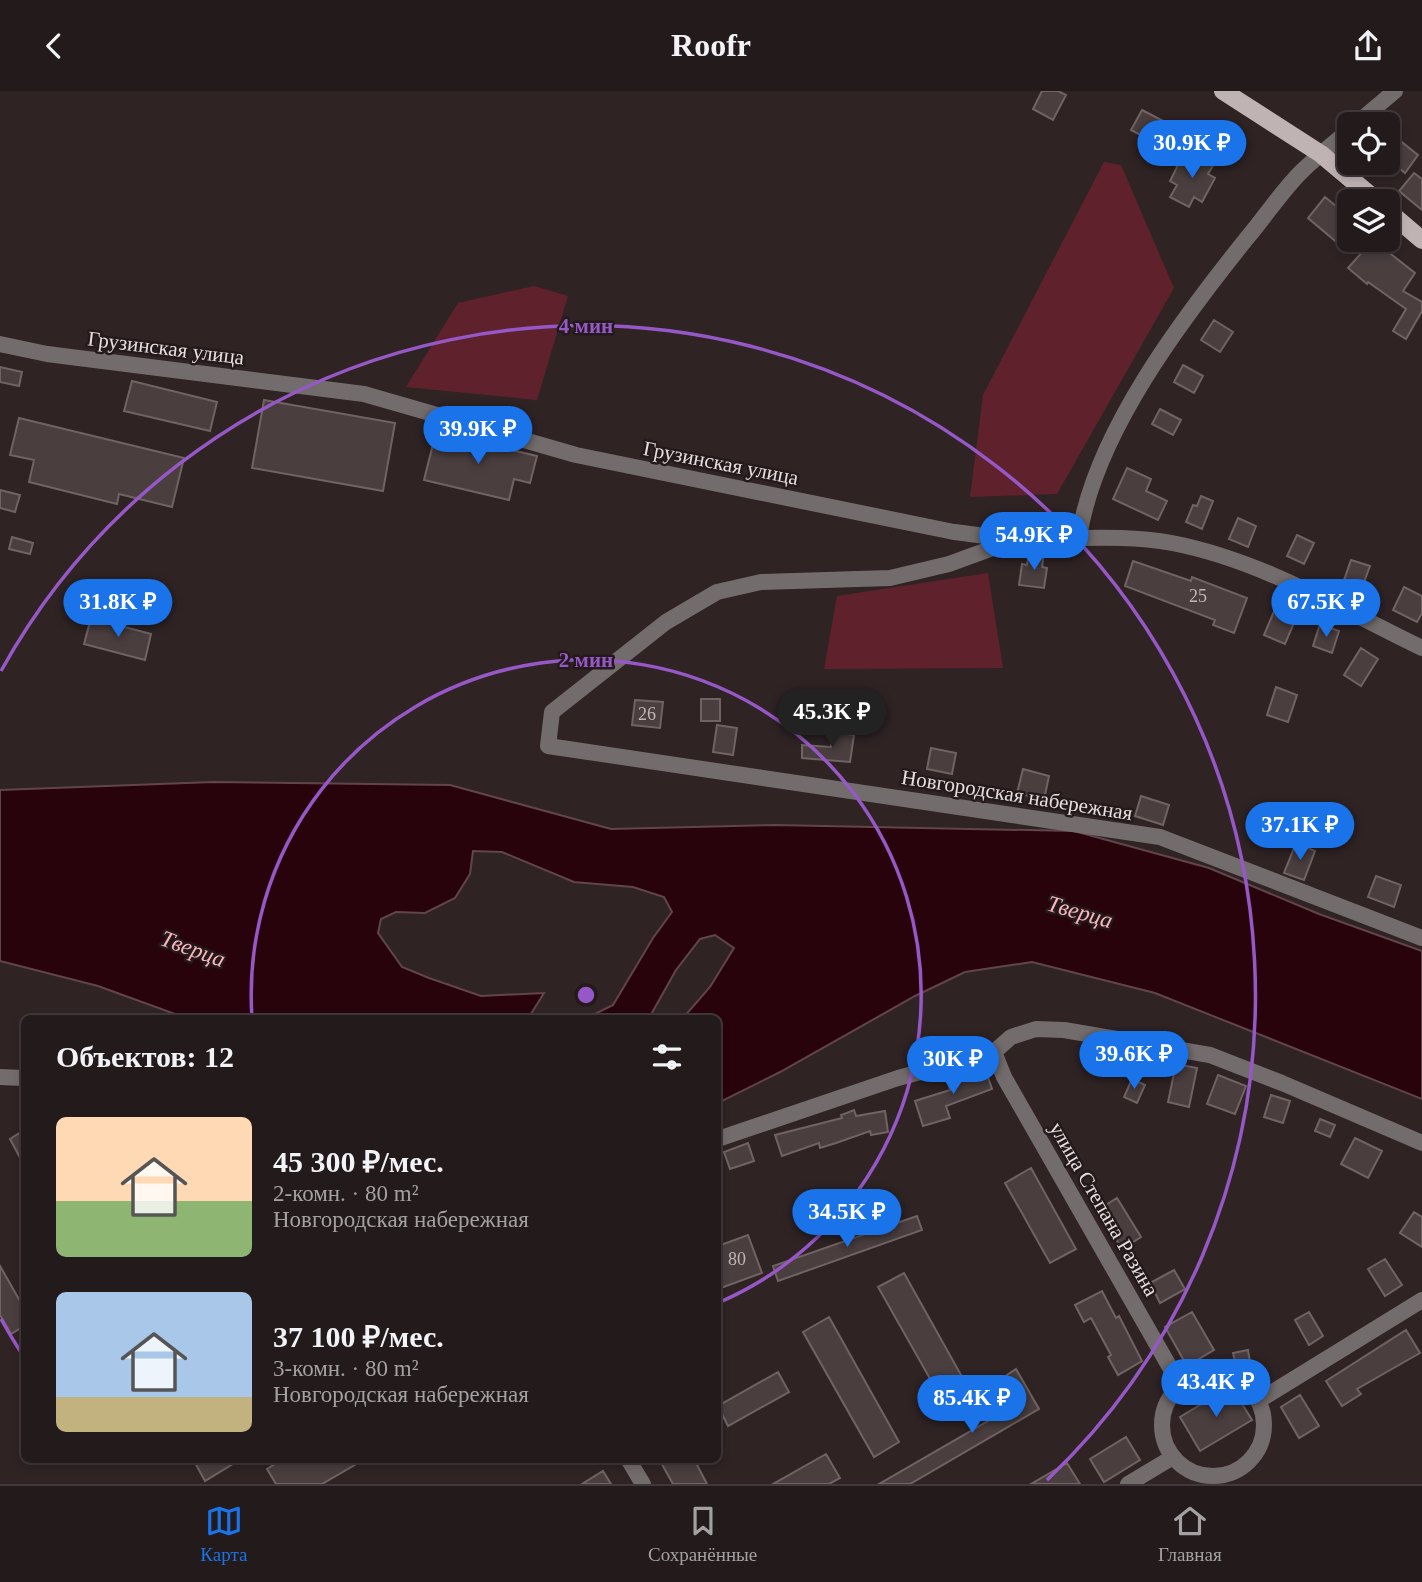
<!DOCTYPE html>
<html lang="ru">
<meta charset="utf-8">
<style>
:root{--surface:#231a1b;--page:#2f2728;--text:#f1f3f6;--muted:#a3a1a3;--line:#40383a;--accent:#1a73e8}
body{margin:0;font-family:"Times New Roman",serif;background:var(--page);color:var(--text);height:100vh;display:flex;flex-direction:column;font-size:26px;white-space:nowrap}
*{box-sizing:border-box;margin:0}
p{font-size:23px;color:var(--muted)}
.icon{flex:none;width:38px;height:38px;fill:none;stroke:currentColor;stroke-width:2;stroke-linecap:round;stroke-linejoin:round}
.map{position:relative;flex:1;overflow:hidden}
.panel{position:absolute;left:21px;top:924px;width:700px;height:448px;display:flex;flex-direction:column;background:var(--surface);border-radius:10px;box-shadow:0 4px 10px #0003,0 0 0 2px var(--line)}
.panel>*{flex:none}
.tools{position:absolute;left:1337px;top:21px;display:grid;gap:14px}
.tools a{display:grid;place-items:center;width:63px;height:63px;border-radius:10px;background:var(--surface);box-shadow:0 4px 10px #0003,0 0 0 2px var(--line);font-size:35px}
.price{position:absolute;translate:-50% -60px;padding:0 16px;border-radius:24px;background:var(--accent);color:#fff;font-size:23px;line-height:46px;filter:drop-shadow(0 2px 4px #0008)}
.price::after{content:'';position:absolute;left:50%;top:42px;width:21px;height:16px;margin-left:-10px;background:inherit;clip-path:polygon(0 0,100% 0,50% 100%)}
.price.active{background:#222;color:#fff}
ul{padding:0;list-style:none}
li{display:flex;align-items:center;gap:21px;height:175px;padding:0 35px}
li span{display:grid;place-items:center;flex:none;width:196px;height:140px;border-radius:10px;color:#555}
li>.icon{margin-inline-start:auto}
span .icon{width:84px;height:84px;fill:#fffc;stroke-width:1}
li b{font-size:30px}
h2{display:flex;justify-content:space-between;align-items:center;height:84px;padding:0 35px;font-size:30px}
header{display:flex;justify-content:space-between;align-items:center;height:91px;padding:0 35px;background:var(--surface);font-size:32px;font-weight:800}
.dock{display:flex;justify-content:space-around;align-items:center;height:98px;border-top:2px solid var(--line);background:var(--surface);font-size:19px;color:var(--muted)}
.dock a{display:grid;justify-items:center;gap:4px}
.dock .active{color:var(--accent)}
.map>svg:first-child{display:block}
</style>
<header><svg class="icon" aria-label="back" viewBox="0 0 24 24"><path d="M15 5l-7 7 7 7"/></svg>Roofr<svg class="icon" aria-label="share" viewBox="0 0 24 24"><path d="M12 15V3M7 8l5-5 5 5M5 13v7h14v-7"/></svg></header>
<div class="map">
<svg width="1422" height="1393" viewBox="0 0 1422 1393">
<rect width="100%" height="100%" fill="#2f2324"/>
<!-- green -->
<path fill="#5f222d" d="M1104,71L1121,74L1174,197L1057,403L970,406L983,304Z
M534,195L568,205L537,309L406,296L458,212Z
M988,482L1003,577L824,578L837,505Z"/>
<!-- water -->
<path fill="#28030b" stroke="#61454a" stroke-width="2" d="M213,691L450,694L611,738L775,734L1074,740L1209,777L1319,823L1422,860V1008L1155,902L1032,871L965,881L915,905L780,981L718,1012V928L683,927L710,896L734,857L715,844L700,848L676,879L649,927H587L613,914L653,847L672,821L664,806L633,796L574,791L502,761L473,760L470,783L455,807L425,822L396,821L381,828L378,842L402,876L429,887L481,905L544,902L529,926L530,927H186L98,895L0,870V699Z"/>
<!-- building -->
<path fill="#4a3e3f" stroke="#716364" stroke-width="2" d="M1042,0H1058L1066,4L1053,29L1033,18Z
M1142,19L1167,32L1156,52L1131,39Z
M1393,44L1418,64L1405,82L1388,68V50Z
M1194,62L1214,73L1208,83L1215,87L1202,111L1194,106L1189,116L1170,106L1177,94L1170,90L1181,68L1189,72Z
M1414,82L1422,88V119L1399,100Z
M1325,106L1349,126V142L1340,154L1308,127Z
M1373,149L1415,182L1403,200L1422,211V220L1406,248L1393,240L1406,218L1368,191L1367,193L1348,177Z
M1214,229L1233,241L1220,261L1201,249Z
M1183,274L1203,285L1194,302L1174,291Z
M0,276L22,281L19,295L0,291Z
M132,290L217,311L210,340L124,320Z
M264,309L395,332L383,400L252,377Z
M1160,318L1181,329L1173,344L1152,333Z
M19,327L184,367L172,416L119,403L117,413L29,391L34,369L10,364Z
M436,341L537,365L530,392L514,388L509,409L424,389Z
M1127,377L1151,388L1146,400L1167,410L1158,429L1113,408Z
M0,399L20,404L15,421L0,417Z
M1201,405L1213,410L1202,438L1186,431L1193,414L1197,415Z
M1238,427L1256,435L1248,456L1229,448Z
M1297,444L1314,452L1304,473L1287,465Z
M12,446L33,452L30,463L9,458Z
M1029,461L1044,463L1042,476L1047,477L1044,497L1019,494L1022,473L1027,474Z
M1351,469L1370,475L1360,502L1342,495Z
M1133,470L1191,490L1192,486L1247,507L1234,542L1213,534L1215,529L1125,495Z
M1404,496L1422,505V522L1417,531L1393,519Z
M1275,518L1296,527L1285,553L1264,544Z
M91,527L151,543L145,569L84,553Z
M1320,533L1339,540L1332,562L1313,555Z
M1361,557L1378,568L1361,595L1344,584Z
M1276,596L1297,604L1288,631L1267,624Z
M701,608H720V630H701Z
M635,609L663,611L660,637L632,634Z
M717,634L737,637L733,664L713,661Z
M833,641L854,644L850,671L802,667V654L831,656Z
M931,657L956,662L952,683L927,678Z
M1023,678L1049,685L1044,709L1017,702Z
M1141,705L1169,714L1163,734L1135,725Z
M1296,752L1315,760L1304,789L1284,782Z
M1376,785L1401,794L1394,816L1368,806Z
M1176,973L1197,977L1189,1016L1168,1011Z
M985,977L992,998L946,1015L950,1027L923,1035L915,1010L950,999L947,989Z
M1218,984L1246,995L1235,1023L1207,1013Z
M1132,988L1145,994L1137,1012L1124,1006Z
M1271,1004L1290,1010L1283,1032L1264,1026Z
M854,1019L856,1025L885,1020L888,1041L871,1044L870,1040L836,1052L820,1057L819,1052L782,1065L775,1044L842,1027L841,1024Z
M1320,1028L1335,1034L1330,1046L1315,1040Z
M24,1039V1074L10,1048Z
M1355,1047L1382,1060L1368,1087L1341,1073Z
M748,1052L754,1070L730,1078L724,1061Z
M1031,1077L1076,1158L1050,1172L1005,1092Z
M1117,1107L1141,1146L1122,1158L1098,1119Z
M1414,1121L1422,1126V1156L1400,1142Z
M917,1125L922,1139L778,1190L773,1175Z
M748,1144L762,1182L718,1198V1155Z
M1385,1168L1402,1194L1385,1205L1368,1178Z
M0,1175L24,1217V1235L11,1243L0,1224Z
M1174,1179L1185,1198L1160,1212L1150,1192Z
M904,1182L975,1309L950,1323L878,1196Z
M1102,1200L1116,1227L1119,1225L1142,1270L1118,1284L1108,1266L1111,1264L1091,1227L1084,1231L1075,1214Z
M1192,1221L1214,1259L1187,1275L1165,1236Z
M1309,1221L1323,1245L1309,1254L1295,1229Z
M829,1226L899,1351L874,1366L803,1241Z
M1406,1239L1420,1262L1357,1298L1361,1303L1342,1315L1326,1290Z
M1248,1259L1251,1277L1237,1279L1233,1262Z
M1016,1278L1039,1318L910,1393H879L1019,1312L1004,1286Z
M778,1281L789,1301L728,1335L718,1315Z
M1231,1295L1252,1329L1200,1360L1180,1326Z
M1300,1304L1319,1335L1299,1347L1281,1316Z
M1126,1346L1140,1369L1104,1391L1090,1368Z
M826,1363L840,1387L829,1393H773Z
M193,1368H241L205,1390Z
M283,1368H365L322,1393H276L267,1378Z
M659,1368H694L707,1393H673Z
M1067,1372L1080,1393H1031Z
M603,1380L611,1393H582Z"/>
<g fill="none" stroke-linecap="round" stroke-linejoin="round">
<!-- minor -->
<path stroke="#736c6d" stroke-width="16" d="M1356,33L1395,0
M0,253L47,263L364,303L576,364L954,441C971,443 989,446 1007,447C1062,450 1117,442 1172,452C1261,469 1341,518 1422,557
M1079,446C1095,342 1182,228 1247,147C1265,126 1281,101 1301,81C1316,66 1333,53 1349,39
M1008,447L990,458L949,473L890,487L761,491L717,501L666,531L552,621L548,655L1160,746L1422,847
M994,961L1004,986L1180,1294
M0,986L24,987
M718,1048L898,987L994,961L1011,946L1036,938L1064,939L1210,964L1282,992L1422,1052
M1162 1334a51 51 0 1 1 102 0a51 51 0 1 1-102 0Z
M1258,1310L1422,1209
M628,1368L643,1393
M1128,1393L1173,1366"/>
<!-- major -->
<path stroke="#c0b3b4" stroke-width="18" d="M1223,0L1321,63L1377,110
M1388,120L1422,149"/>
</g>
<!-- distance rings -->
<g fill="none" stroke="#9658c7" stroke-width="3.5">
<path d="M252 927A335 335 0 1 1 720 1211"/>
<path d="M22 1263A669 669 0 0 1 1 1228M1 580A669 669 0 1 1 1047 1389"/>
</g>
<g text-anchor="middle" dominant-baseline="central" stroke-width="5" stroke-linejoin="round" paint-order="stroke">
<!-- number labels -->
<g font-size="18" fill="#bfb6b6">
<text x="1198" y="505">25</text>
<text x="647" y="623">26</text>
<text x="737" y="1168">80</text>
</g>
<!-- street labels -->
<g font-size="21" fill="#e6dede" stroke="#251a1b">
<text transform="translate(166 257) rotate(7)">Грузинская улица</text>
<text transform="translate(721 372) rotate(11)">Грузинская улица</text>
<text transform="translate(1017 704) rotate(9)">Новгородская набережная</text>
<text transform="translate(1104 1118) rotate(60)">улица Степана Разина</text>
</g>
<!-- water labels -->
<g font-size="23" font-style="italic" fill="#fbb6be" stroke="#251a1b">
<text transform="translate(1080 821) rotate(16)">Тверца</text>
<text transform="translate(193 858) rotate(20)">Тверца</text>
</g>
</g>
<circle cx="586" cy="904" r="10" fill="#9658c7" stroke="#251a1b" stroke-width="3.5"/>
<g font-size="21" text-anchor="middle" font-weight="bold" fill="#9658c7" stroke="#251a1b" stroke-width="5" stroke-linejoin="round" paint-order="stroke">
<text x="586" y="242">4 мин</text>
<text x="586" y="576">2 мин</text>
</g>
</svg>
<div class="tools">
<a><svg class="icon" aria-label="locate" viewBox="0 0 24 24"><circle cx="12" cy="12" r="6"/><path d="M12 2v4M12 18v4M2 12h4M18 12h4"/></svg></a>
<a><svg class="icon" aria-label="layers" viewBox="0 0 24 24"><path d="M12 4l9 5-9 5-9-5zM3 14l9 5 9-5"/></svg></a>
</div>
<b class="price" style="left:1192px;top:89px">30.9K ₽</b>
<b class="price" style="left:478px;top:375px">39.9K ₽</b>
<b class="price" style="left:1034px;top:481px">54.9K ₽</b>
<b class="price" style="left:118px;top:548px">31.8K ₽</b>
<b class="price" style="left:1326px;top:548px">67.5K ₽</b>
<b class="price active" style="left:832px;top:658px">45.3K ₽</b>
<b class="price" style="left:1300px;top:771px">37.1K ₽</b>
<b class="price" style="left:1134px;top:1000px">39.6K ₽</b>
<b class="price" style="left:953px;top:1005px">30K ₽</b>
<b class="price" style="left:847px;top:1158px">34.5K ₽</b>
<b class="price" style="left:1216px;top:1328px">43.4K ₽</b>
<b class="price" style="left:972px;top:1344px">85.4K ₽</b>
<section class="panel">
<h2>Объектов: 12<svg class="icon" aria-label="filters" viewBox="0 0 24 24"><path d="M4 7h16M4 17h16"/><circle cx="9" cy="7" r="2"/><circle cx="15" cy="17" r="2"/></svg></h2>
<ul>
<li><span style="background:linear-gradient(#ffd9b3 60%,#8fb573 0)"><svg class="icon" aria-label="home" viewBox="0 0 24 24"><path d="M3 11l9-7 9 7M6 9v11h12V9"/></svg></span><div><b>45 300 ₽/мес.</b><p>2-комн. · 80 m²</p><p>Новгородская набережная</p></div></li>
<li><span style="background:linear-gradient(#a9c7e8 75%,#c2b280 0)"><svg class="icon" aria-label="home" viewBox="0 0 24 24"><path d="M3 11l9-7 9 7M6 9v11h12V9"/></svg></span><div><b>37 100 ₽/мес.</b><p>3-комн. · 80 m²</p><p>Новгородская набережная</p></div></li>
</ul>
</section>
</div>
<nav class="dock">
<a class="active"><svg class="icon" aria-label="map" viewBox="0 0 24 24"><path d="M3 6l6-2 6 2 6-2v14l-6 2-6-2-6 2zM9 4v14M15 6v14"/></svg>Карта</a>
<a><svg class="icon" aria-label="saved" viewBox="0 0 24 24"><path d="M7 4h10v16l-5-4-5 4z"/></svg>Сохранённые</a>
<a><svg class="icon" aria-label="home" viewBox="0 0 24 24"><path d="M3 11l9-7 9 7M6 9v11h12V9"/></svg>Главная</a>
</nav>
